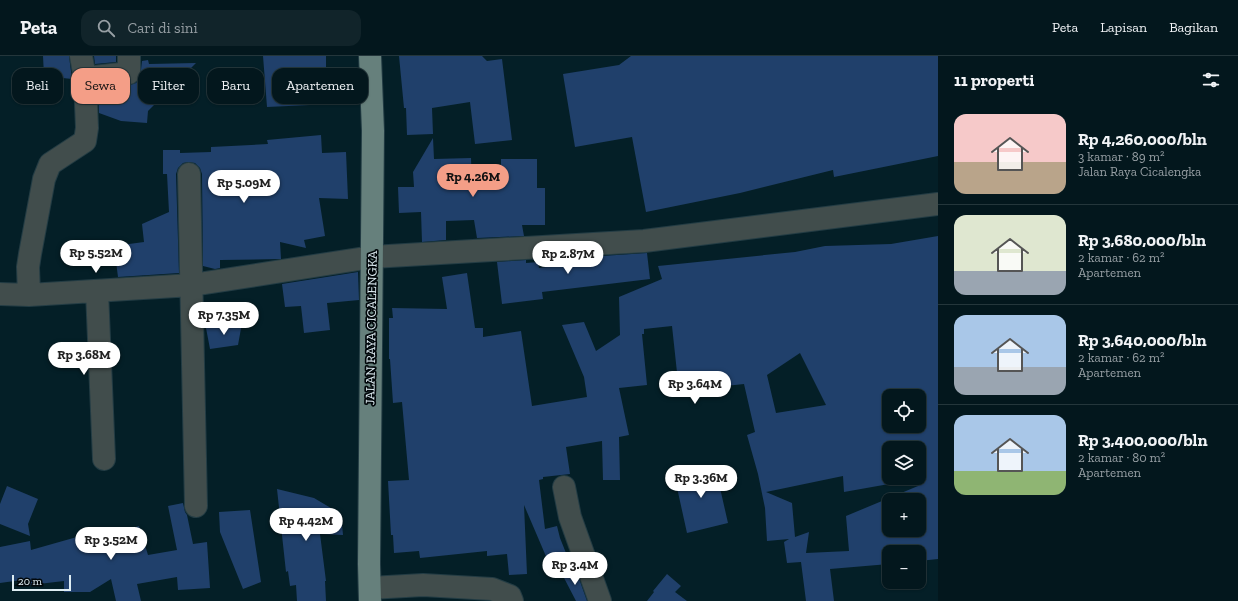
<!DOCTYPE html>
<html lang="id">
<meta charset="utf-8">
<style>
:root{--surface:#03171d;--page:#11242a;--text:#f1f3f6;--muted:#979fa4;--line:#24363b;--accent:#f49e87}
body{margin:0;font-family:"Zilla Slab",serif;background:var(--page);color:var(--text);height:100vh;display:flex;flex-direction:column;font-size:15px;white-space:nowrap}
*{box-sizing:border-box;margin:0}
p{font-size:13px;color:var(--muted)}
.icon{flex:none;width:22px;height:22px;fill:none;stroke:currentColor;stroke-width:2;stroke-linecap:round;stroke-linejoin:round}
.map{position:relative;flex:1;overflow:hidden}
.panel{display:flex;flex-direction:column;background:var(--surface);width:300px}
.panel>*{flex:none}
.hud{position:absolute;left:12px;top:12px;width:380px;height:36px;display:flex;gap:8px}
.tools{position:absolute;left:882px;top:333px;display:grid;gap:8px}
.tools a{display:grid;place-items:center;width:44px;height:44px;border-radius:8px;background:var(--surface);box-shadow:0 1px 3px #0004,0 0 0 1px var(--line);font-size:20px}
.scale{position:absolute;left:12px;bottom:10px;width:59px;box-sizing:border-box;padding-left:4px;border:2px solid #deedf3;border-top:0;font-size:11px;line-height:14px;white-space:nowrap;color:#deedf3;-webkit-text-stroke:3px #01070a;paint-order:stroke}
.price{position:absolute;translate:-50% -34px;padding:0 9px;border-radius:14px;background:#fff;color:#222;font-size:13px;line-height:26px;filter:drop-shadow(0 1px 2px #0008)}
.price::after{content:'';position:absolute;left:50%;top:24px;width:12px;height:9px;margin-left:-6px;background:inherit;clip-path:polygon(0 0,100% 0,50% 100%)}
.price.selected{background:var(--accent);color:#111}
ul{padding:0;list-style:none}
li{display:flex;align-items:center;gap:12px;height:100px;padding:0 16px}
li+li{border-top:1px solid var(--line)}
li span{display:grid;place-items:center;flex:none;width:112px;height:80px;border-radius:12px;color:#555}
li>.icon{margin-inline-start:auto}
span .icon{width:48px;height:48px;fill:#fffc;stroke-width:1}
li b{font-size:17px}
h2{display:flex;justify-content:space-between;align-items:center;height:48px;padding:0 16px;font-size:17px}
.chip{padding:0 14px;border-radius:12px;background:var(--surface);box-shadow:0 1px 3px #0004,0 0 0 1px var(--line);font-size:14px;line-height:36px}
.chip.selected{background:var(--accent);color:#111}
header{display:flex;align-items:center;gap:24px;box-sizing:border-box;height:56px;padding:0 20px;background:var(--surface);border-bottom:1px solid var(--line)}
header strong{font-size:19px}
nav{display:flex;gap:22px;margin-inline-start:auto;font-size:14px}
.search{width:280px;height:36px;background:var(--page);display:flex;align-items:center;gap:10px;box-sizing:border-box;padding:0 14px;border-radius:12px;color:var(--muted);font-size:15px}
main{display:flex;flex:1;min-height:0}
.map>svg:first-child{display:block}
</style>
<header>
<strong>Peta</strong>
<div class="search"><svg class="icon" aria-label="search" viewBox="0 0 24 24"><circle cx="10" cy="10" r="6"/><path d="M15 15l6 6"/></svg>Cari di sini</div>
<nav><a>Peta</a><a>Lapisan</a><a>Bagikan</a></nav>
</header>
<main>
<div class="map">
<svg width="938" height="545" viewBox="0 0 938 545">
<rect width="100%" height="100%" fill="#041f27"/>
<!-- building -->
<path fill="#20406b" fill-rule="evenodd" d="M43,0H69L72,23L44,20Z
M94,0H116V6L95,8Z
M263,0H326V16H308L310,49L267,51Z
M399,0H482L487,5L502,3L512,84L475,88L470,46L432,52L433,78L407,79L406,52H404Z
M631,0H938V100L834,121L833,114L740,137L646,156L632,81L575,91L563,18L619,9Z
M148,4L149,8L196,7L148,55L147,67L121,65L99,57L98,33L130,29L136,27L140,22L142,5Z
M321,79L322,97L346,96L348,143L319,142L325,180L304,184L306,192L280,186L281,203L220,204V212L215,213L203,210L202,118L200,112L195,107L188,106L183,107L178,112L176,118L179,217L118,221L114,190L144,186L142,168L169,156L167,118H163V94H180V97L211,96V91L268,88L267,84Z
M433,82L434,103L471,102L472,133L501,130V103H537V132H545V169H522L524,180L477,182L474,164L446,165V184L422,186L421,156L399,157L398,131H414L413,116Z
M938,180V503L919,505V496H889V508L830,513L834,545H806L801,506L787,507L784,486L789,483L767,485L765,452L758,418L747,379L755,376L744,328L679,335L672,270L644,273V278H642L647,329L619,332L629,379L619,381L620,424H603L602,385L566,391L570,418L543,421V423L539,424L545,473L557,470L560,482L572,512L554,519L524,449L527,518L509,519L507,498L487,500V495L420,502L419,495L394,497L393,479H391L388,425L409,424L402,346L393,347L390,303H389V262H393L392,252L447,253L442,221L467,217L475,272H483V281L521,275L532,350L587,341L584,321L562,269L584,266L596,295L620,279L619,241L662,223L658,210L795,196L825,190L891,188ZM800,297L826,349L776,357L767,319ZM889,340H919V370H889ZM889,392H919V422H916L918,430L846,460L849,495L806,497L809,476L795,481L792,447L766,436L843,420L844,436L889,428ZM889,444H919V474H889Z
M647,197L650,223L542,236L543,243L502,248L497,206L526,204V207L538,206L539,212L573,208L572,202Z
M358,216L359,244L327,247L330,274L304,277L301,250L285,251L282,228Z
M242,267L238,289L210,293L206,272Z
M715,410L728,467L687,477L674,418Z
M7,430L38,443L28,468L30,480L0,468V448Z
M277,433L314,442L341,458L343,479L320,478L326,525H325L326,545H297L296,529L290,530L288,515L286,516Z
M183,447L185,456L187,459L193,488L207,486L210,532L178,534L177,521L137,528L141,545H116L111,523L90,536H64V525L30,529L29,523L0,527V491L30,485L31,494L91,477L92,480L122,473L123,475L139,470L148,499L177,494L168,450Z
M250,454L261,526L243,533L220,476L219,456Z
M576,514L587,545H576L563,520Z
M667,518L681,530L675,536L687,545H647L654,536L653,535Z"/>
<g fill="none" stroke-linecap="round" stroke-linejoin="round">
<!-- minor casing -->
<g stroke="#233c44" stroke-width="24">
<path id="minor" d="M81,0L85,22
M189,118L196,450
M97,235L104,403
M0,238L29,239L192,229L372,201L644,185L938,148
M29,239L28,211L30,198L44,123L50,108L85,85L87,72L85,22L129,17V0
M564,431L570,461L600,545
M370,532L423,529L492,533L510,540L512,545"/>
</g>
<!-- major casing -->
<g stroke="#233c44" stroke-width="24">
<path id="major" d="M370,545L369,508L373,75L370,0"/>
</g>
<!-- minor -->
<use href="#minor" stroke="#414d4c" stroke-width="22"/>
<!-- major -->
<use href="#major" stroke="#66807c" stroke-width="22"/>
</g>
<g text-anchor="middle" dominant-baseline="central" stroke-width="3.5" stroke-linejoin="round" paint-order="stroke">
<!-- street labels -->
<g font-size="13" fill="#deedf3" stroke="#01070a">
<text transform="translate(371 272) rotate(-89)">JALAN RAYA CICALENGKA</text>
</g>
</g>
</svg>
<div class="tools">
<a><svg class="icon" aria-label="locate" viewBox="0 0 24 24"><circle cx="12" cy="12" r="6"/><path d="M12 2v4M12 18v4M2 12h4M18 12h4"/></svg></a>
<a><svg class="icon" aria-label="layers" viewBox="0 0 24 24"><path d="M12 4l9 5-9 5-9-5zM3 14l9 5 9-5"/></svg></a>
<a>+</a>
<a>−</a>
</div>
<div class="scale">20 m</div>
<b class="price selected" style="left:473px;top:142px">Rp 4.26M</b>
<b class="price" style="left:244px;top:148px">Rp 5.09M</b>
<b class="price" style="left:96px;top:218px">Rp 5.52M</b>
<b class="price" style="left:568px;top:219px">Rp 2.87M</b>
<b class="price" style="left:224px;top:280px">Rp 7.35M</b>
<b class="price" style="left:84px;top:320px">Rp 3.68M</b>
<b class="price" style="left:695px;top:349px">Rp 3.64M</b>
<b class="price" style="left:701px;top:443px">Rp 3.36M</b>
<b class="price" style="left:306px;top:486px">Rp 4.42M</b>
<b class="price" style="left:111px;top:505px">Rp 3.52M</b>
<b class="price" style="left:575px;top:530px">Rp 3.4M</b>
<div class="hud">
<a class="chip">Beli</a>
<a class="chip selected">Sewa</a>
<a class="chip">Filter</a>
<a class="chip">Baru</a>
<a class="chip">Apartemen</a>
</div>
</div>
<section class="panel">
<h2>11 properti<svg class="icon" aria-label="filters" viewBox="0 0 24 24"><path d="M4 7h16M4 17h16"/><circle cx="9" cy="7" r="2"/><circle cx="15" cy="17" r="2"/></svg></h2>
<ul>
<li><span style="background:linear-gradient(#f6c9c9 60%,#b9a48a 0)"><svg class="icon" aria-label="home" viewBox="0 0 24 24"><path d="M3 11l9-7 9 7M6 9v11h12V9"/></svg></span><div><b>Rp 4,260,000/bln</b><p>3 kamar · 89 m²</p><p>Jalan Raya Cicalengka</p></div></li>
<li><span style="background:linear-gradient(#dfe7d0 70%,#9aa5b1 0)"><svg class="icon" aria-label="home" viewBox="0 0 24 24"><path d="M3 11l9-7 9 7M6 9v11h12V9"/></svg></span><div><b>Rp 3,680,000/bln</b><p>2 kamar · 62 m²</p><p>Apartemen</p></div></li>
<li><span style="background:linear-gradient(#a9c7e8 65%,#9aa5b1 0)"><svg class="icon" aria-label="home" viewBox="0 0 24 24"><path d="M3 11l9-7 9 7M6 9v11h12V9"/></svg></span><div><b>Rp 3,640,000/bln</b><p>2 kamar · 62 m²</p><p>Apartemen</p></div></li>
<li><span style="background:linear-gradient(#a9c7e8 70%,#8fb573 0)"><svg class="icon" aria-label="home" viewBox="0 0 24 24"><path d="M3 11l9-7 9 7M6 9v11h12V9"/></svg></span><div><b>Rp 3,400,000/bln</b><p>2 kamar · 80 m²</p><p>Apartemen</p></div></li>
</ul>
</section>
</main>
